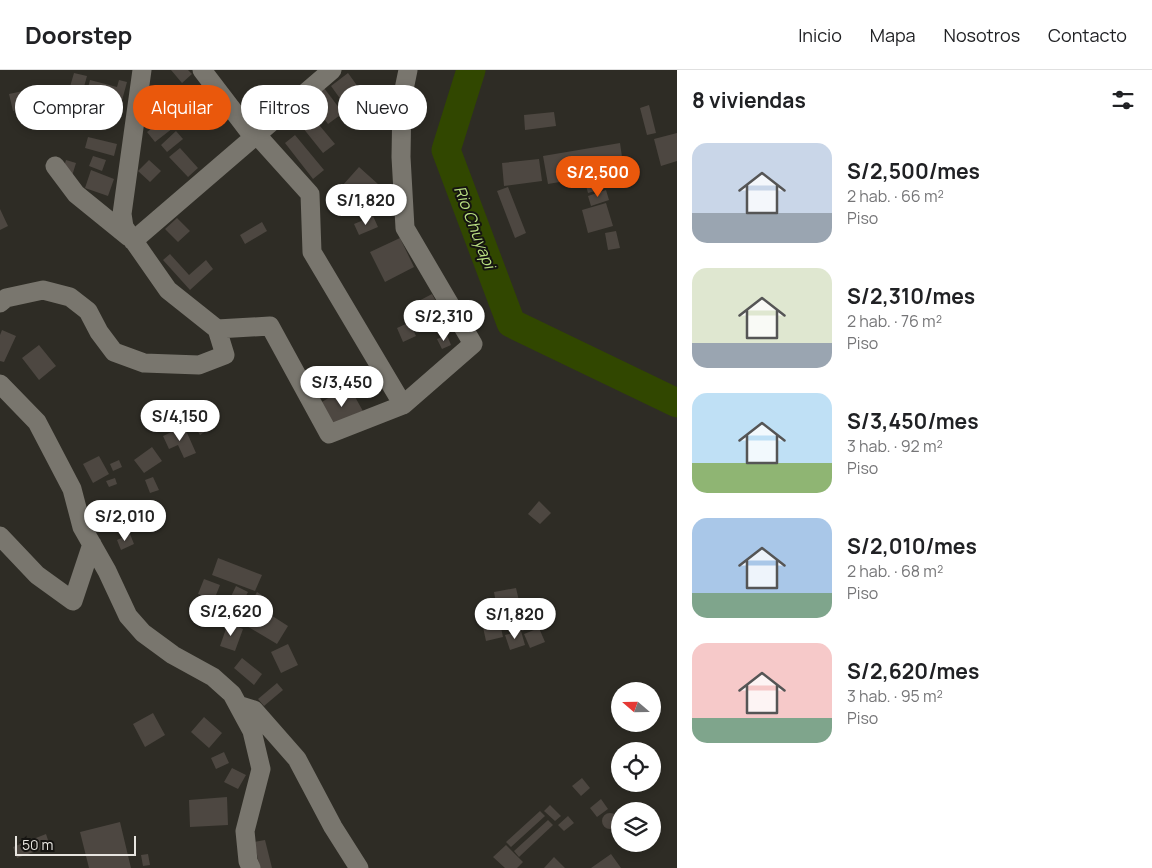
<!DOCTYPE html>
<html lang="es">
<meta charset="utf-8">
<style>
:root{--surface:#fff;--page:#f6f6f6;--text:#202124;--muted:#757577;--line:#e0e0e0;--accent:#ea580c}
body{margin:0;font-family:Manrope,sans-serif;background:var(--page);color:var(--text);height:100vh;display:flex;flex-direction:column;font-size:19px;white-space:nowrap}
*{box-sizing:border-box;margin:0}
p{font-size:16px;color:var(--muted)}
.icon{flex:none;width:28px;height:28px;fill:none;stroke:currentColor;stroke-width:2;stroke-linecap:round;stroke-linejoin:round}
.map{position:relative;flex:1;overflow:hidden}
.panel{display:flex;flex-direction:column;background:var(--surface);width:475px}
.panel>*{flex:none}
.top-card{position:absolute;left:15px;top:15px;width:475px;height:45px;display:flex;gap:10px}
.needle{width:32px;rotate:290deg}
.tools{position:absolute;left:611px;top:612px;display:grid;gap:10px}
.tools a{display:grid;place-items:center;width:50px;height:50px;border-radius:50%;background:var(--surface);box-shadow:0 2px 8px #0003;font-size:25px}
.scale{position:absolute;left:15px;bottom:12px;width:121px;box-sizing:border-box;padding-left:5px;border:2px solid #e7e5e0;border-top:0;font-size:14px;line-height:18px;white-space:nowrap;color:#e7e5e0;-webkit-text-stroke:4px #151411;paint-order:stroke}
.price{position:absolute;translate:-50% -42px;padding:0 11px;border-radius:18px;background:#fff;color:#222;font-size:16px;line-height:32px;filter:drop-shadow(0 1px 2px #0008)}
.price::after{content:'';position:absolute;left:50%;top:30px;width:15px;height:11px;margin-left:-8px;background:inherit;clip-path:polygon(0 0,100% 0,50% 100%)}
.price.on{background:var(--accent);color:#fff}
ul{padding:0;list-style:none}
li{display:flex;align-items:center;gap:15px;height:125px;padding:0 15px}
li span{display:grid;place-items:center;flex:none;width:140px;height:100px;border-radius:15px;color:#555}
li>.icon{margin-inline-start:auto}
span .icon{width:60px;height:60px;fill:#fffc;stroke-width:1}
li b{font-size:21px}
h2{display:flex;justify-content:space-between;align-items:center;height:60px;padding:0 15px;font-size:21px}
.pill{padding:0 18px;border-radius:22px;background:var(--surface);box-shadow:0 2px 8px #0003;font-size:18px;line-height:45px}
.pill.on{background:var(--accent);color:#fff}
header{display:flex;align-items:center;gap:30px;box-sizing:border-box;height:70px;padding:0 25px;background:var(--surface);border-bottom:1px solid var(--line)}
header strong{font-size:24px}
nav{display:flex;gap:28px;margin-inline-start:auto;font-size:18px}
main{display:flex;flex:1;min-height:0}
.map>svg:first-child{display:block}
</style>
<header>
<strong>Doorstep</strong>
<nav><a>Inicio</a><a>Mapa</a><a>Nosotros</a><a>Contacto</a></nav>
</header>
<main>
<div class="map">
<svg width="677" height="798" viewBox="0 0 677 798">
<rect width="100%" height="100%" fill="#2e2c25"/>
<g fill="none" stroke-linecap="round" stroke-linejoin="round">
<!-- river -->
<path stroke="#314700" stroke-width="29" d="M471,0L446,80L511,253L677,333"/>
</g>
<!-- building -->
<path fill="#4d4741" d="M171,0H188L192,4L182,13Z
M74,3L87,6L82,24L69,20Z
M348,3L366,28L349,41L331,16Z
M90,10L117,17L119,10L127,12L121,34L86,25Z
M324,18L343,43L328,54L309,29Z
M196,19L222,48L208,60L182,31Z
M23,21L27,37L13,41L9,24Z
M160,26L170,39L153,52L143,39Z
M649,35L656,63L647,65L640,38Z
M554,42L556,56L525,60L524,45Z
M310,44L335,74L323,83L299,53Z
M165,48L173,58L155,72L147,62Z
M176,61L183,69L167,82L161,75Z
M677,63V91L661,96L654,69Z
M295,65L324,100L313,109L285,73Z
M88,67L117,74L114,86L85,78Z
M620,73L624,101L548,114L543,86Z
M180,78L198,98L188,107L169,87Z
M93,86L106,90L102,101L89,96Z
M539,89L542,111L504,116L502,93Z
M66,90L76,93L72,106L62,103Z
M149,90L161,101L150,112L138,101Z
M359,97L388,123L374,139L362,128L351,140L334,125Z
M91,100L114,109L108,126L85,118Z
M602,107L605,118L588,123L585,112Z
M508,117L526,163L515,168L497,121Z
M606,120L609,130L591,136L588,126Z
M606,133L613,156L588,163L582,140Z
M0,139L8,156L0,160Z
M373,146L378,157L359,165L354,154Z
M177,148L190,161L178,172L165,159Z
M262,152L267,161L245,174L240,165Z
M616,161L620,178L608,180L605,163Z
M400,168L414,197L385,212L370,182Z
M170,184L189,205L206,190L213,199L190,220L163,190Z
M432,224L446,250L425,261L411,235Z
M410,252L416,266L403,272L397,258Z
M2,260L16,266L4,292L0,291V265Z
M447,265L451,275L442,279L437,269Z
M39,275L56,296L39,310L22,288Z
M349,316L364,343L335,360L320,333Z
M201,337L213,356L200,365L188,345Z
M184,356L196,383L184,388L178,375L169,379L163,366Z
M152,377L162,391L144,403L134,390Z
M99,386L109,404L93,413L83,394Z
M119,390L122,397L113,401L110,394Z
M153,407L159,420L150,423L145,410Z
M115,408L117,414L109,417L106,411Z
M143,430L148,448L108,460L103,441Z
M539,431L551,443L540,454L528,444Z
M130,464L134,474L121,480L117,470Z
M218,488L262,505L255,521L212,505Z
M204,509L220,515L214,530L198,524Z
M236,516L248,522L236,545L225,539Z
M516,518L520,535L497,539L494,522Z
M257,522L266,528L261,536L252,531Z
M252,533L288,556L277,574L240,552Z
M206,534L224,540L219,552L201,546Z
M529,535L537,555L522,561L515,541Z
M498,544L503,567L486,571L481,548Z
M228,553L243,559L235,581L220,576Z
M539,558L545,572L530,578L524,564Z
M521,561L525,575L510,580L505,565Z
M288,574L298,595L281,603L271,582Z
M242,588L262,604L254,615L234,598Z
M277,613L283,620L264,636L258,629Z
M153,643L165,665L145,677L133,654Z
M204,647L222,663L209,678L191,662Z
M224,682L229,693L216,699L211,688Z
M232,698L246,705L238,719L224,712Z
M582,708L590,718L581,726L572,716Z
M227,727L228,755L190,757L189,730Z
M601,729L608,739L597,747L590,738Z
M550,735L561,746L555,751L544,741Z
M540,741L545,746L511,777L506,772Z
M602 751a8 8 0 1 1 16 0a8 8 0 1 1-16 0Z
M568,746L574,753L564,761L558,755Z
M548,750L553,755L519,787L514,781Z
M120,752L131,798H89L80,762Z
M46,764L50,776L17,788L13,777Z
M265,770L272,798H260L254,772Z
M506,775L523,792L517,798H505L493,787Z
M148,784L150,795L143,796L141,785Z
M611,784L621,798H591Z
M554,787L565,798H544Z"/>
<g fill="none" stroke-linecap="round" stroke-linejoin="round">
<!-- street -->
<path stroke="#79766e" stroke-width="19" d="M202,0L254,68
M55,96L76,124L129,167
M133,171L332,0
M0,233L6,228L43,220L70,227L88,241L99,262L114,282L144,293L199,295L225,285L217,259L168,220L124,157L122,144L142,0
M217,259L270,256L329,364L403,335L312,182L310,124L257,65
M0,314L37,352L72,419L82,457L107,501L128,546L143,563L173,585L213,607L232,624L252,661L261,699L245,761L248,791L251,798
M403,335L473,274L405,158L401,87L402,29L408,0
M0,466L37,505L73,531L92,474
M238,635L254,640L297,689L333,757L359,798"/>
</g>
<g text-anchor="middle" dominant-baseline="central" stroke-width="4" stroke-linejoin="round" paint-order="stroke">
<!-- water labels -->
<g font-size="16" font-style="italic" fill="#b9df82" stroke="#151411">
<text transform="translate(475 157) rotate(69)">Rio Chuyapi</text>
</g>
</g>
</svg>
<div class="tools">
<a><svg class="needle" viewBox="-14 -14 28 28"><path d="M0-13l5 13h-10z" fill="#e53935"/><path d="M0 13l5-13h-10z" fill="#757577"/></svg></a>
<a><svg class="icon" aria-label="locate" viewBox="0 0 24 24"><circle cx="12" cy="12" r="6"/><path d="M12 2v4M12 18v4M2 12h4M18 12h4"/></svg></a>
<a><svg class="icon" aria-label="layers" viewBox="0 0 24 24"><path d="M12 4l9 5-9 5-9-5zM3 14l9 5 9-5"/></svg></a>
</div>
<div class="scale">50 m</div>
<b class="price on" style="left:598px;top:128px">S/2,500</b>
<b class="price" style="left:366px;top:156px">S/1,820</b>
<b class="price" style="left:444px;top:272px">S/2,310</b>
<b class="price" style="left:342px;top:338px">S/3,450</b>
<b class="price" style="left:180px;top:372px">S/4,150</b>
<b class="price" style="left:125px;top:472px">S/2,010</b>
<b class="price" style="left:231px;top:567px">S/2,620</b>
<b class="price" style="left:515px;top:570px">S/1,820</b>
<div class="top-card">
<a class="pill">Comprar</a>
<a class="pill on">Alquilar</a>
<a class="pill">Filtros</a>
<a class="pill">Nuevo</a>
</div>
</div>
<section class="panel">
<h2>8 viviendas<svg class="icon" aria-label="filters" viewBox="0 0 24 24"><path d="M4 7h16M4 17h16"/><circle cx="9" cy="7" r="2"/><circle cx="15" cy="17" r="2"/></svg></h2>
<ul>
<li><span style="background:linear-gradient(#c9d6e8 70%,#9aa5b1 0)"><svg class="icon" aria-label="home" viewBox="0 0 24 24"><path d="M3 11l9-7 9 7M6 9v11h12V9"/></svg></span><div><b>S/2,500/mes</b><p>2 hab. · 66 m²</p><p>Piso</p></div></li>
<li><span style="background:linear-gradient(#dfe7d0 75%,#9aa5b1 0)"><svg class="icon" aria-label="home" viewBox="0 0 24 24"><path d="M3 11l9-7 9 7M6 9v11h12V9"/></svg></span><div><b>S/2,310/mes</b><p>2 hab. · 76 m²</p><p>Piso</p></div></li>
<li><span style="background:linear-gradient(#bfe0f5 70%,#8fb573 0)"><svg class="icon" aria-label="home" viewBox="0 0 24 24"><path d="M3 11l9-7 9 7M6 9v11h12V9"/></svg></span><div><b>S/3,450/mes</b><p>3 hab. · 92 m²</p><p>Piso</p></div></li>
<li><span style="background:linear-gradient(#a9c7e8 75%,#7fa58c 0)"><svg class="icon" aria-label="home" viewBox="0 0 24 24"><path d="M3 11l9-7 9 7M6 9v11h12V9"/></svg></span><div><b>S/2,010/mes</b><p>2 hab. · 68 m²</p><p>Piso</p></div></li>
<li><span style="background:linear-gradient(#f6c9c9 75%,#7fa58c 0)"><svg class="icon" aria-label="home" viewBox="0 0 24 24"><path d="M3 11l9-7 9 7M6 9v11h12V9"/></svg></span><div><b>S/2,620/mes</b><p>3 hab. · 95 m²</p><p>Piso</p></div></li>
</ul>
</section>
</main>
